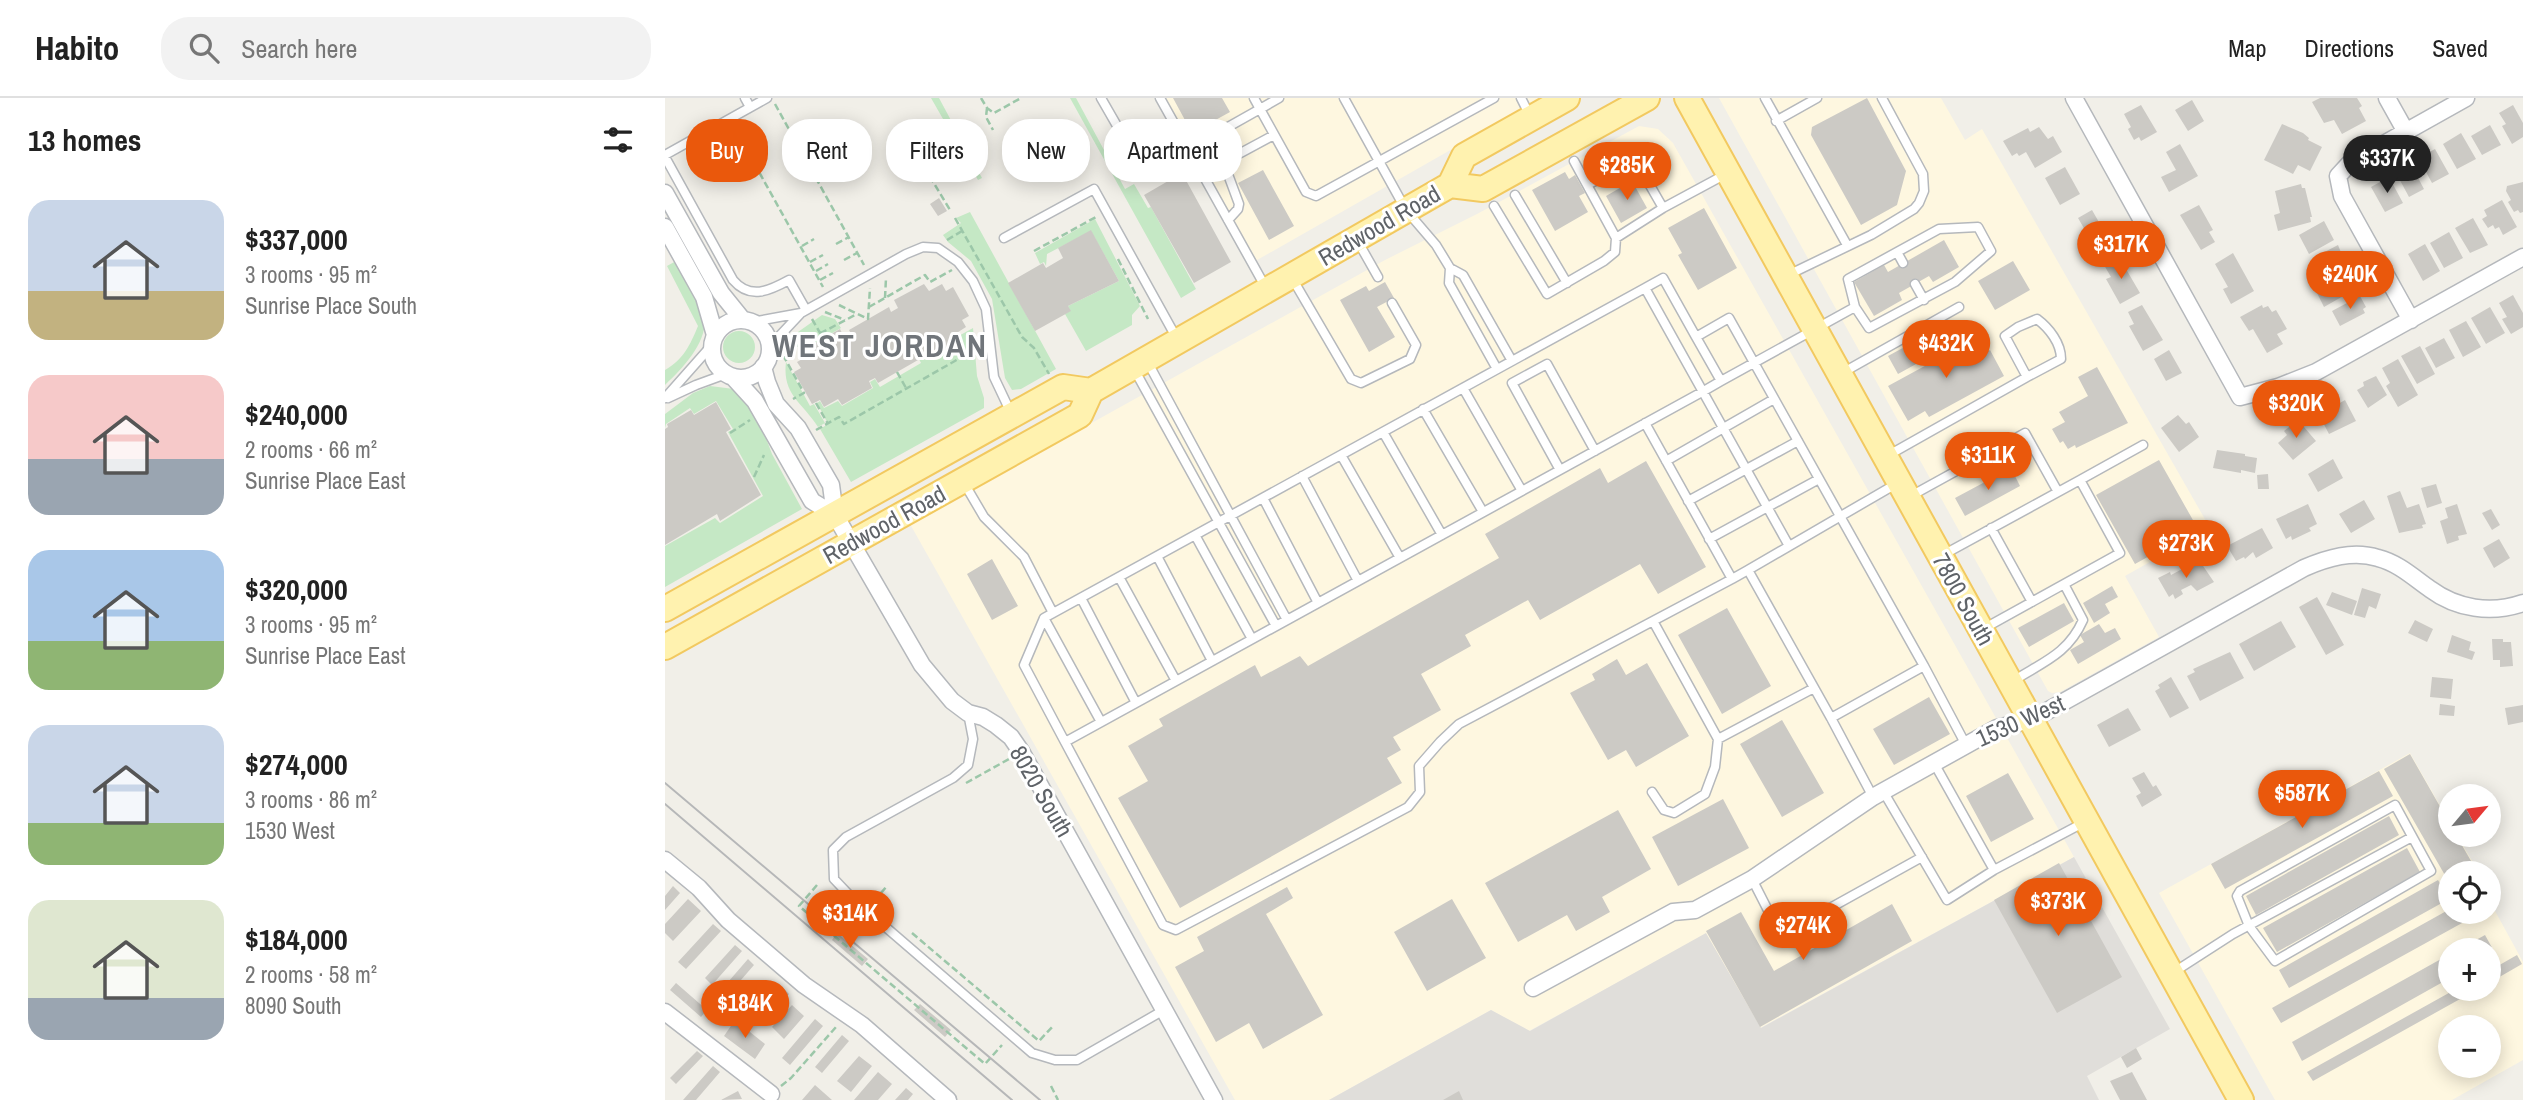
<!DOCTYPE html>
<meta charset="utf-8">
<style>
:root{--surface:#fff;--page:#f2f2f2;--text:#222;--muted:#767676;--line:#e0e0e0;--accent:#ea580c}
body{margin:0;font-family:"Archivo Narrow",sans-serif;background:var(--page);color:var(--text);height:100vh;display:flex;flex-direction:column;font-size:26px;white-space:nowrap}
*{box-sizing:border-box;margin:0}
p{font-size:23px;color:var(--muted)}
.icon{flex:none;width:38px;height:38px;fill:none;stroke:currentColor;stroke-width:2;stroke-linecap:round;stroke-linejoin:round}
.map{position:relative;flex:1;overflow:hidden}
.panel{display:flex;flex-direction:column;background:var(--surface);width:665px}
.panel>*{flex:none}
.banner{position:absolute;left:21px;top:21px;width:665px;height:63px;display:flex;gap:14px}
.needle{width:46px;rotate:61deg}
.tools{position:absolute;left:1773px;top:686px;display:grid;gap:14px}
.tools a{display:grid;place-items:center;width:63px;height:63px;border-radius:50%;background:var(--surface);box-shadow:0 4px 18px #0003;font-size:35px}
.price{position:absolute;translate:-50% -60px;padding:0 16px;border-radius:24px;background:var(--accent);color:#fff;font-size:23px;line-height:46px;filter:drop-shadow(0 2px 4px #0008)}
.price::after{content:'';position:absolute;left:50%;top:42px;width:21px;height:16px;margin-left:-10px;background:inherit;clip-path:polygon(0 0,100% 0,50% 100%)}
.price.active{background:#222;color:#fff}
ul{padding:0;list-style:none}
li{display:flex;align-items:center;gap:21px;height:175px;padding:0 28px}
li span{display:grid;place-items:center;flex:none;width:196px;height:140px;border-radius:21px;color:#555}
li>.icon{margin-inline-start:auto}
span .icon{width:84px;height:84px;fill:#fffc;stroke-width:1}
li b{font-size:30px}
h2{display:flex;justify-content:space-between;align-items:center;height:84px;padding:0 28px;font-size:30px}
.pill{padding:0 24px;border-radius:28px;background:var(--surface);box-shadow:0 4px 18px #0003;font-size:24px;line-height:63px}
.pill.active{background:var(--accent);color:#fff}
header{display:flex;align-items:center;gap:42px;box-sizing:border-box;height:98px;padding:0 35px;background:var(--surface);border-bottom:2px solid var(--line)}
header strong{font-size:33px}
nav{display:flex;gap:38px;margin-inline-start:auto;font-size:24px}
.search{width:490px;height:63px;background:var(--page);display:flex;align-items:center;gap:18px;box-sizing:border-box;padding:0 24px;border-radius:28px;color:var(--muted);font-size:26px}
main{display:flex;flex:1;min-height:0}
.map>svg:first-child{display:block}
</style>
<header>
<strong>Habito</strong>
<div class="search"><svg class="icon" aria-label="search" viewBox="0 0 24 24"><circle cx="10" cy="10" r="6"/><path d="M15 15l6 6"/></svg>Search here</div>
<nav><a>Map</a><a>Directions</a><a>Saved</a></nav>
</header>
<main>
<section class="panel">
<h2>13 homes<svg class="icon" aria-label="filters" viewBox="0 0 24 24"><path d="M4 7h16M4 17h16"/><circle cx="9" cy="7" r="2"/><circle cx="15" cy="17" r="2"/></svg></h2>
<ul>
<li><span style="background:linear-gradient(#c9d6e8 65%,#c2b280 0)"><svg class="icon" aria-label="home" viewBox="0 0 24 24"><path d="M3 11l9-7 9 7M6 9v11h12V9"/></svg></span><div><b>$337,000</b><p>3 rooms · 95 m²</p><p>Sunrise Place South</p></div></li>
<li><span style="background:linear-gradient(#f6c9c9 60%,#9aa5b1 0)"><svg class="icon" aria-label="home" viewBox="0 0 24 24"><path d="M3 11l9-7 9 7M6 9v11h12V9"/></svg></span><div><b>$240,000</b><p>2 rooms · 66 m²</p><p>Sunrise Place East</p></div></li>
<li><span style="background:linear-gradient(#a9c7e8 65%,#8fb573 0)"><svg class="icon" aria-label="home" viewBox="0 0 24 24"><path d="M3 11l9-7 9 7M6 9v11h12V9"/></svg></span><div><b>$320,000</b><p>3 rooms · 95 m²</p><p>Sunrise Place East</p></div></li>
<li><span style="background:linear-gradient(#c9d6e8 70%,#8fb573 0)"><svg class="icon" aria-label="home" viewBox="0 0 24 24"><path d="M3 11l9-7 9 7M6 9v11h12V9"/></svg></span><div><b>$274,000</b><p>3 rooms · 86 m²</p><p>1530 West</p></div></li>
<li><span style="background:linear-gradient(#dfe7d0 70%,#9aa5b1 0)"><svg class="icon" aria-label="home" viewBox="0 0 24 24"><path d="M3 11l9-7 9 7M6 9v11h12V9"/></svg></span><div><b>$184,000</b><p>2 rooms · 58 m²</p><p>8090 South</p></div></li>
</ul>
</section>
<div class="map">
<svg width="1858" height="1002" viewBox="0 0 1858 1002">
<rect width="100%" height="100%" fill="#f1efe8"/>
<!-- commercial -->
<path fill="#fef7e0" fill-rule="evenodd" d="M493,0H877L585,166Z
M1054,0H1276L1300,42L1317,31L1545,430L1460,478L1494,539L1395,594L1387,595L1383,593Z
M974,28L993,31L1008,45L1409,759L1095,930L1041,836L864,933L826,912L664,1002H570L245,426L720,162L812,116Z
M1745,655L1785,725V737H1792L1814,775H1785V814H1824V802L1858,864V962L1787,1002H1610L1494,795ZM1785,852H1824V891H1785ZM1785,929H1824V968H1785Z"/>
<!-- industrial -->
<path fill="#e0deda" d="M1409,759L1505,931L1422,978L1434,1002H664L826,912L865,933L1041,835L1096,930Z"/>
<!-- green -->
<path fill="#c5e8c5" d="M266,0H274L317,80L313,82Z
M405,0H411L460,91L469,86L483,110L486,109L531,191L516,200Z
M305,114L391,271L356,291L347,292L340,280L327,201L306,163L283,144L278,137L296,125L291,120Z
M430,121L475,208L467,217V227L421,253L400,216L405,213L403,208L454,183L426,133L382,156L381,168L379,164L375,166L370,155Z
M11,163C19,175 29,187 35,200C52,235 23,265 0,287V272C19,261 25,247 33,228L2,168Z
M157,217L170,221L176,230L141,250L133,234Z
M308,230L312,278L319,300V310L186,384L155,331L163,326L152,305L155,303L159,310L173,303L177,308L208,290L205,284L210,281L215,289L256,265L252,257L257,254L262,262L292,244L290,240Z
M58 249a16 16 0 1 1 32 0a16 16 0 1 1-32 0Z
M121,264L145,308L149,306L160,325L153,329C137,304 117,297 121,264Z
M45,288L69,291L84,304L94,322L107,356L137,411L0,489V448L50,420L55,425L98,398L63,334L68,331L51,303L29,316L25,310L1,326L0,330V316L28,295Z"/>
<!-- building -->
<path fill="#cccac5" d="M508,0H557L565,14L527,35Z
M1202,0L1241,73L1232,107L1196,127L1146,37L1147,29Z
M1655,0H1692L1697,8L1694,10L1701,23L1677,36L1669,22L1659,25L1647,4Z
M1527,2L1539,23L1523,33L1510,12Z
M1476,7L1492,34L1476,43L1474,39L1469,42L1463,31L1466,29L1459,16Z
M1848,7L1858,25V39L1847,46L1837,28L1841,26L1834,15Z
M1617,26L1638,35L1644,40L1643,42L1657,49L1645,73L1633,67L1628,76L1599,62Z
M1825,27L1836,47L1817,57L1806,38Z
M1374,29L1383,41L1388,38L1397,54L1370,70L1361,54L1354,58L1352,55L1347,58L1338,43L1363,30L1365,34Z
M1796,35L1811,61L1792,71L1778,46Z
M1515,46L1533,78L1504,94L1496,79L1511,72L1501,54Z
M1770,51L1784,76L1767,85L1755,63L1759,61L1757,58Z
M1744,63L1759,91L1744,99L1730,73Z
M1400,69L1415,96L1395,107L1380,80Z
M598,72L629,128L604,142L573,85Z
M900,74L904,81L910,77L920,95L914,98L923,114L890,133L867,92Z
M517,75L566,164L529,185L479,97Z
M1724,79L1738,105L1720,114L1706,89Z
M967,83L982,110L956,125L941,98Z
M1858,84V114L1855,115L1853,112L1849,114L1843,104L1846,102L1841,93L1842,88Z
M1636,86L1637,90H1640L1647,119H1645L1646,124L1613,133L1609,117L1615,115L1610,93Z
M274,100L282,113L273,118L265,106Z
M1837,102L1852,129L1838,137L1834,129L1830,131L1828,127L1823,130L1817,121L1822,118L1819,112Z
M1534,107L1548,132L1544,134L1550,144L1536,152L1515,117Z
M1039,110L1072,170L1033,192L1013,157L1017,155L1003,130Z
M1427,112L1447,147L1432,155L1428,147L1424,148L1416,134L1420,132L1413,120Z
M1808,120L1823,147L1805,155L1790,130Z
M1659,123L1669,142L1644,156L1634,137Z
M426,132L454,183L403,208L406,213L370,233L343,185L378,165L381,170L398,160L393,150Z
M1784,134L1798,160L1779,170L1765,145Z
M1279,142L1294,169L1268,184L1264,178L1234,195L1237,202L1209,218L1189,184L1219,167L1223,174Z
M1760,146L1775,173L1758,183L1743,156Z
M1673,147L1681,167L1660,178L1650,159Z
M1568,155L1589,193L1566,206L1558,191L1563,189L1550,166Z
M1454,159L1475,195L1455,206L1441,181L1446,179L1439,167Z
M1348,163L1365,192L1330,212L1313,183Z
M1684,169L1692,184L1677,192L1680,197L1659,209L1649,189Z
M720,184L729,200L712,209L730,239L704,254L675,202L701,188L704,193Z
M259,186L264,193L277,186L281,193L288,189L304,218L297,222L301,229L287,238L291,244L262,261L257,253L250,257L253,262L213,285L210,280L204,283L207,290L177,307L173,301L159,309L155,302L147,306L129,274L136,270L132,264L146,256L143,249L175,231L179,239L186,236L184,232L224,209L226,214L233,210L229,202Z
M1848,197L1858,215V229L1846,236L1837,221L1842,219L1834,205Z
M1695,198L1701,209L1698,211L1700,215L1675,228L1667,213Z
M1477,207L1498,242L1478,253L1464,228L1469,226L1463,214Z
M1597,207L1598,210L1603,208L1607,214L1611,212L1622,231L1612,236L1618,246L1602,255L1588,231L1584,233L1575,219Z
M1825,209L1840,235L1821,246L1806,220Z
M1801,223L1816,249L1798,259L1784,232Z
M1282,226L1291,244L1233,276L1223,258Z
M1313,239L1321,254L1325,252L1339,278L1264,319L1260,313L1243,323L1223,288Z
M1779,240L1790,260L1771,270L1760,250Z
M1755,248L1770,276L1752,286L1736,258Z
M1504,252L1517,275L1501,283L1489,261Z
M1733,261L1753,297L1733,309L1721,288L1725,285L1717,270Z
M1432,269L1463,325L1411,350L1410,347L1403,351L1398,343L1395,345L1387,331L1400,324L1394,314L1423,298L1413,279Z
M1711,278L1722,297L1703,310L1692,292L1699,288L1698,284Z
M1680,302L1691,323L1664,336L1654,317Z
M51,304L66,331L61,334L96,397L55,423L52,416L0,447V331L3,329L2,326L26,312L29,317Z
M1513,317L1521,326L1524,324L1534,339L1514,354L1496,330Z
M1633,322L1651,343L1628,362L1613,345L1622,337L1619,333Z
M1552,352L1580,356V358L1592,360L1590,375L1576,372V375L1548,370Z
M1668,361L1678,380L1653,394L1643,376Z
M1494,362L1533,431L1470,466L1431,397Z
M981,363L1041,469L993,496L975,466L875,522L863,502L800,537L806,548L756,576L776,612L728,639L736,652L722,660L737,685L515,810L453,700L483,683L463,648L498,628L494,621L590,567L596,579L635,558L643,568L834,460L820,436L935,370L943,385Z
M1346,370L1355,388L1300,418L1290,400Z
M1603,376L1604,391H1593L1592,377Z
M1771,386L1777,405L1762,410L1756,390Z
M1735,393L1742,410L1754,406L1761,426L1757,427L1758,430L1734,435L1722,398Z
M1699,402L1710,421L1686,435L1674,416Z
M1643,406L1652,426L1644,430L1646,433L1627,442L1626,438L1621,441L1611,421Z
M1792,406L1802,436L1793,438L1794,442L1782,446L1775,423L1783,420L1780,410Z
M1826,411L1835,427L1827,432L1817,415Z
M1597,430L1608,450L1591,460L1588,454L1580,461L1579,459L1571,463L1562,448Z
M1834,441L1845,460L1829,470L1818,450Z
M327,461L353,508L327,522L302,476Z
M1534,462L1549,484L1532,493L1526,487L1516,492L1518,496L1510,501L1508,496L1504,499L1493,480L1505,474L1506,477Z
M1447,488L1453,499L1440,506L1445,515L1429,525L1418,505Z
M1697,490L1716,496L1711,511L1704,508L1700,520L1689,517Z
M1667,494L1692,503L1687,517L1661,507Z
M1652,499L1679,547L1661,557L1634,509Z
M1399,505L1409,523L1364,549L1353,530Z
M1062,510L1106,588L1057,616L1013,537Z
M1750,522L1768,531L1762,544L1743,535Z
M1616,523L1631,549L1589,573L1574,546Z
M1434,526L1440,535L1450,530L1456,541L1413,566L1405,552L1419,544L1415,537Z
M1787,537L1806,544L1804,552L1810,554L1807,562L1782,554Z
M1827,541H1838V544H1846L1848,568L1835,569V562H1828Z
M1565,554L1579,580L1535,603L1522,578L1530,574L1528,571Z
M952,561L961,577L982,565L1024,638L971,669L961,652L943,662L905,595L930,582L927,576Z
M1506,579L1524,610L1505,620L1490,593L1495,590L1493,587Z
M1767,579L1788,581L1786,601L1765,599Z
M1264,599L1285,636L1229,667L1208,631Z
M1775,606L1790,608L1789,618L1774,617Z
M1858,607V624L1843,627L1840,610Z
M1463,610L1476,632L1444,649L1432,627Z
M1117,622L1159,695L1117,719L1075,646Z
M1745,656L1785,726V737H1791L1813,775H1785V786L1719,671Z
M1714,673L1728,698L1560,791L1546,766Z
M1479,674L1488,689L1491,687L1497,697L1477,709L1471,698L1476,695L1467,680Z
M1343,675L1369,721L1326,744L1301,698Z
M1058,701L1084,750L1013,788L987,739Z
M953,712L986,771L937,799L945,814L911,833L902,817L853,844L820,785Z
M1724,718L1734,737L1591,817L1581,798Z
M1742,750L1755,774L1612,854L1598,830Z
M1394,765L1457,879L1392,915L1329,802Z
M1773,782L1784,801L1624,890L1614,872Z
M8,788L15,795L0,812V798Z
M622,789L628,800L601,816L658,917L598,951L584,925L551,944L510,869L539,853L532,839Z
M23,801L36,813L8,843L0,835V826Z
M787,801L821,860L762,893L729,834Z
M1227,806L1247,843L1095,929L1041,833L1076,814L1109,873Z
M1785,811V814H1817L1616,925L1607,910Z
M48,826L56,833L21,871L13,864Z
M172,835L203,861L197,868L167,842Z
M1820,837L1830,855L1824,859V852H1793Z
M70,847L77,853L47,887L40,880Z
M1785,856V880L1637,963L1627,944Z
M1852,857L1857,866L1824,885V873Z
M83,861L89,867L63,897L57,891Z
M11,885L42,912L36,919L5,892Z
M117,889L124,896L92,927L85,921Z
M1791,891H1813L1648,983L1642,974Z
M255,906L286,932L280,939L249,912Z
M127,907L139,918L119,941L107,929Z
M150,921L158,928L125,967L117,960Z
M70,922L100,946L90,961L59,938Z
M177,937L184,943L157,975L150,969Z
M1471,950L1477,961L1462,970L1456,959Z
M32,953L38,958L11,986L5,980Z
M194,958L207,968L186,994L172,983Z
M48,968L55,974L31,1002H18Z
M213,974L227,986L213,1002H189Z
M1467,974L1482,1002H1455L1445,983Z
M150,987L167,1002H137Z
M241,990L248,996L243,1002H230Z
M73,993L77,1001L56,1002Z
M794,993L798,1002H778Z"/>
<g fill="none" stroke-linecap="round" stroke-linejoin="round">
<!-- lane casing -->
<g stroke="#b5b8bc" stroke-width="11">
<path id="lane" d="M80,0L85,9
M436,0L478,73L524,51L595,11L589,0
M495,0L601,190
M614,0L595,11L641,94L651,98L829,0
M679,0L741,112L771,147L785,170L798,177L847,263
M856,0L864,16
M1100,0L1182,147
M1111,23L1152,0
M0,57L102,0
M0,59L68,182C85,202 104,193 124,182L141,212
M909,63L951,140L998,110L1061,76
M922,87L971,63L998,110
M850,97L902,185
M829,108L882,196L939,163L950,154L951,140
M563,122L573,111L574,106L561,71L570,58L609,37
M1313,129L1326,153L1290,184L1204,230L1190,209L1183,181L1274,131Z
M339,140L429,91L511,239
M692,142L713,179
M1232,154L1238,165
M785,170L784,185L832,271
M1123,177L1206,137L1249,111L1254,105L1259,93L1258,76L1217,0
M627,180L686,281L696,285L745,261L751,247L727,205
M1250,186L1259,202
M87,224L136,215L241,156L258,149L273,150L293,164L308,183L321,211L329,279L346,315
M1031,239L1056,283
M105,248L136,215
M482,263L622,522
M469,271L611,528
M1177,275L1294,209
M798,290L857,393
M0,300L47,247
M3,300L31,287L61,276
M758,311L818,414
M980,325L1067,481L1083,472L1166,620L1259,568L1064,220L1031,239L998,180L980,190
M718,334L777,437
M676,357L735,460
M1222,358L1362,279L1340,238L1353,229L1372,221C1384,230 1396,245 1396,261L1362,279
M1001,363L1109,301
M895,372L847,285L882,266L930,353
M637,378L693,483
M1415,382L1478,347
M299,385L319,419L359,459L388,515
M1244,399L1360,335L1393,394
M598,400L653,505
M1023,403L1133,343
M1326,430L1367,504
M530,437L587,541
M1044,441L1154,381
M1124,448L980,190L379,520L359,567L400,644L1037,294L1056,283L1190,209
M492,458L547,563
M1276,458L1415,382L1455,455L1318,531
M1083,472L1231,386
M454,479L511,583
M416,500L471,605
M379,520L436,624
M988,523L1053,641L1149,590
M1259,568L1301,647
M1348,583C1378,564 1403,556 1418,522L1399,486
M303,615L308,641L303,667L288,680L181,739L168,752L169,781L188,801L367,955L390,962H412L499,912
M1166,620L1208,699
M400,644L498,827L511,832L743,709L755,694L754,668L775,644L794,626L1067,481
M1269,665L1329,772L1418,725
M1218,693L1282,802L1329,772
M987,694L999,712L1009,715L1040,696L1050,669L1053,641
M1730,707L1766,773L1610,863L1584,828L1572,798L1575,793Z
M1087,781L1110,826L1120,835L1257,759
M1509,874L1568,836L1747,739"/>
</g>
<!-- street casing -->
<g stroke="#b5b8bc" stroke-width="19">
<path id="street" d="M1409,0L1575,299L1613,289L1651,274L1858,159
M1722,0L1741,34
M0,95L56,195L77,221
M0,129L39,199L50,237
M47 251a29 29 0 1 1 58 0a29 29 0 1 1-58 0Z
M1746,222L1677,98L1673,78L1685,65L1801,0
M98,269L102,284L111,306L133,330L166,387L170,417L257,567L287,603L303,615L318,619L331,627L346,639L357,655L549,1002
M69,280L90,303L147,403L170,417
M0,762L34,790L63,822L139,887L197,927L283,1002
M868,890L1008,814L1030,812L1087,781L1208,699L1332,630L1366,622L1639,470C1662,460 1688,452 1713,460C1733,465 1748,479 1765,491C1792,511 1826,516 1858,505
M0,914L106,996"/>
</g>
<!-- primary casing -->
<g stroke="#f2c960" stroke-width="28">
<path id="primary" d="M1022,0L1576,1002
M785,87L818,91L982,0
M0,511L398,289L426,293
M0,549L415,317L426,293L785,87L799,58L902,0"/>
</g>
<!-- path -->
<path stroke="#9cc7a9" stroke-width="2.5" stroke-dasharray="7 3.5" stroke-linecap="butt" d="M316,0L322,10L329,15L356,0
M110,6L199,167
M322,10L321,19L328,32
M69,29L158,189
M255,38L244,44L285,112
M290,120L357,239L369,250L384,276
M282,142L297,133
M171,146L184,139
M137,148L149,141
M369,153L431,119
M453,161L483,221
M179,162L192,155
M145,164L158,157
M151,173L163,166
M155,182L168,175
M220,200L221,180
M174,207L203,221L205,190
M204,209L260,177L265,184L287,172
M160,214L180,222
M147,221L158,240
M118,255L192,216
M118,257L139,295L128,301
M232,274L241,290
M151,305L163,326
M151,332L174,319L179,326L311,251
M65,335L85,322
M89,379L99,357
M301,685L344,661
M152,787L134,808L320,966L337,947
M209,803L222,788
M247,835L374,943L389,927
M116,988L126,980L171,929
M386,988L393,1002"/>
<!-- lane -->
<use href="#lane" stroke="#fff" stroke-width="8"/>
<!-- street -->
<use href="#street" stroke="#fff" stroke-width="16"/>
<!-- primary -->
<use href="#primary" stroke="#fff2af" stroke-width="24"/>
<!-- tram -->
<path stroke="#b6b7b8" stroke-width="2" d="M0,685L375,1002
M0,706L347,1002"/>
</g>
<g text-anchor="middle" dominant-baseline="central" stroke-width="6" stroke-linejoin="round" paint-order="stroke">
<!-- street labels -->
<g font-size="24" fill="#5f6368" stroke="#fff">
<text transform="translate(714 127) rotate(-30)">Redwood Road</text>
<text transform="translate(219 426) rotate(-29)">Redwood Road</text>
<text transform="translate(1299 501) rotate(61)">7800 South</text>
<text transform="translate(1355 622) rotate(-24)">1530 West</text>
<text transform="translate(377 693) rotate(60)">8020 South</text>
</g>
<!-- district labels -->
<g font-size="32" font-weight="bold" letter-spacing="2" fill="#70757a" stroke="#fff">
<text x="215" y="247">WEST JORDAN</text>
</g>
</g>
</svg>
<div class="tools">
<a><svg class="needle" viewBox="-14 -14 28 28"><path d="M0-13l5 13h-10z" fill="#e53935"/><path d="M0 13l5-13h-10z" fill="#767676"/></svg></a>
<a><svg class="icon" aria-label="locate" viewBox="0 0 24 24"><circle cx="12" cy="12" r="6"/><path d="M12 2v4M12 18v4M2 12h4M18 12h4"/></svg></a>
<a>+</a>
<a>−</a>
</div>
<b class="price active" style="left:1722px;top:97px">$337K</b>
<b class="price" style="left:962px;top:104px">$285K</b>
<b class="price" style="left:1456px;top:183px">$317K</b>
<b class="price" style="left:1685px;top:213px">$240K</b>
<b class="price" style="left:1281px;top:282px">$432K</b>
<b class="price" style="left:1631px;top:342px">$320K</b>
<b class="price" style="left:1323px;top:394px">$311K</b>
<b class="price" style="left:1521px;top:482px">$273K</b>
<b class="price" style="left:1637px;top:732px">$587K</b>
<b class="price" style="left:1393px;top:840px">$373K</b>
<b class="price" style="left:185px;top:852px">$314K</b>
<b class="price" style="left:1138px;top:864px">$274K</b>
<b class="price" style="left:80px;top:942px">$184K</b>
<div class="banner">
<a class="pill active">Buy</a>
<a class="pill">Rent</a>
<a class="pill">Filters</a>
<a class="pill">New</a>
<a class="pill">Apartment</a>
</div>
</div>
</main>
